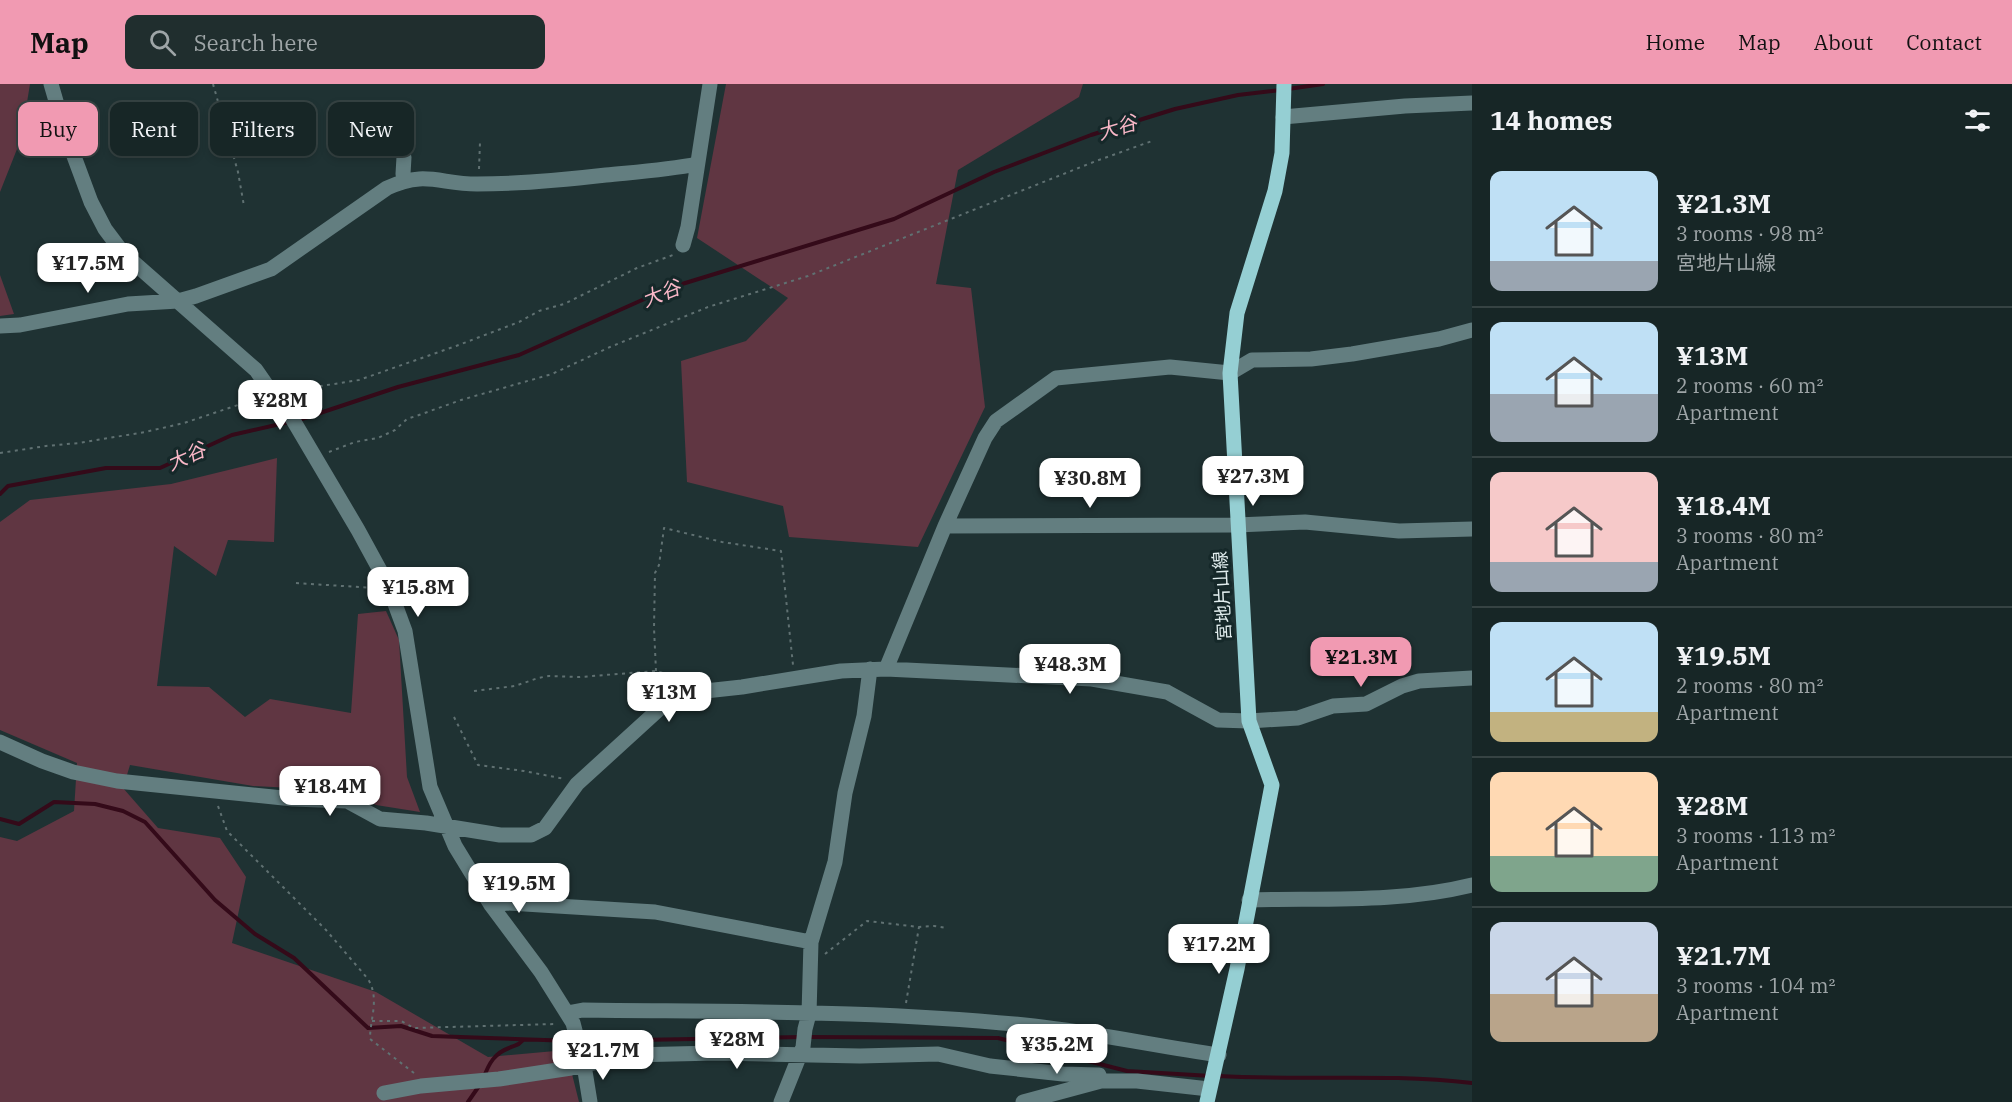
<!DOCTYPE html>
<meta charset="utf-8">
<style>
:root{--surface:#172626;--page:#202e2e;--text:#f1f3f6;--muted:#9ea5a7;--line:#364343;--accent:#f19ab2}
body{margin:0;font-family:"IBM Plex Serif","Noto Sans JP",serif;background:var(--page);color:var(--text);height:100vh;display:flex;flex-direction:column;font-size:22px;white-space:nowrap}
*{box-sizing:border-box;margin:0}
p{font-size:20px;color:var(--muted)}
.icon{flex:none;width:33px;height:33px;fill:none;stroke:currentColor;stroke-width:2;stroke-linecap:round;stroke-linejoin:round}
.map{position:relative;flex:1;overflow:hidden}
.side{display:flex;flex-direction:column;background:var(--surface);width:540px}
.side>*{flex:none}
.hud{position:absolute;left:18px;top:18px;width:570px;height:54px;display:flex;gap:12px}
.price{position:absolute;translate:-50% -51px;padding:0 14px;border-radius:12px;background:#fff;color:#222;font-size:20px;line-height:39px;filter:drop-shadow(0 2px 3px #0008)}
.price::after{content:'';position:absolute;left:50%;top:36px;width:18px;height:14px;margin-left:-9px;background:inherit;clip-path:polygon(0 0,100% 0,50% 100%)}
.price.on{background:var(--accent);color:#111}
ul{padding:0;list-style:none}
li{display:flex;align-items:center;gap:18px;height:150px;padding:0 18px}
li+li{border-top:2px solid var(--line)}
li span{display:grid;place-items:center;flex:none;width:168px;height:120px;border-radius:12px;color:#555}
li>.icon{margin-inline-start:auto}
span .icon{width:72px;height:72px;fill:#fffc;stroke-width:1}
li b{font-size:26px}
h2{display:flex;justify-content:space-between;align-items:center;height:72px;padding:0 18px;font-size:26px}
.chip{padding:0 21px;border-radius:12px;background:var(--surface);box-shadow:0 3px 9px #0003,0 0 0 2px var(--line);font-size:21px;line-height:54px}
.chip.on{background:var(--accent);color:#111}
header{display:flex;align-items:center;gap:36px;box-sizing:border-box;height:84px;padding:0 30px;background:var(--accent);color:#111}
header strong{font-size:28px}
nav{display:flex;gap:33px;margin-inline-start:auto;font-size:21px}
.search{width:420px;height:54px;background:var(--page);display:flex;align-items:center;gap:15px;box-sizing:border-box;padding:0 21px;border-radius:12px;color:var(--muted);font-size:22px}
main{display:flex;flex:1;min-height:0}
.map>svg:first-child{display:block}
</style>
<header>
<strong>Map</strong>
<div class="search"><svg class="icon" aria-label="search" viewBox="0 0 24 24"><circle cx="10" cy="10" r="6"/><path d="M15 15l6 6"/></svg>Search here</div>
<nav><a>Home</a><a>Map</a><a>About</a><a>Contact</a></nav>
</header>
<main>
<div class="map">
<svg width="1472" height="1018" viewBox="0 0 1472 1018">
<rect width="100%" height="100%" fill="#1f3233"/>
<!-- green -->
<path fill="#603642" d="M0,0H30L21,55L0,108Z
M726,0H1083L1079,13L958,86L936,200L971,204L985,323L918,463L789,453L783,422L687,398L681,277L746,257L788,214L697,154Z
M0,191L14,230L0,232Z
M277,374L274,458L228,456L216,492L174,462L157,602L209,603L245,633L270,615L351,629L358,530L386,527L399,556L407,693L420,728L376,721L349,707L253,702L130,681L123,704L158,744L220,754L246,793L232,859L376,908L488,973L566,966L579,1018H0V753L17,757L74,727L77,679L0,646V438L30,416L171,400Z"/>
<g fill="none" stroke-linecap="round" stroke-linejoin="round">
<!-- stream -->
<path stroke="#340a19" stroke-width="4" d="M1288,5L1323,0
M299,336L398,303L519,271L669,204L894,135L994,88L1091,51L1175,25L1238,11L1281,6
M0,410L8,402L106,384H160L232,351L289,338
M0,735L19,740L54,718L95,720L123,727L145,738L215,816L255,850L294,874L368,944L401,942L432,952L573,957
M808,953L998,954L1127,987L1211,992
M580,957L801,953
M1218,992C1303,997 1387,989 1472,999
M484,993C489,979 495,969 509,964C515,961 518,962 522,957
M468,1018L479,1002"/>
<!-- path -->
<path stroke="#607172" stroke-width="2" stroke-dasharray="3 4.5" stroke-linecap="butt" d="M213,0L238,88L244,122
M479,85L480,58
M290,307L359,296L456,262L519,238L539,227L564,220L637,184L673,171
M329,368L355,358L378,354L395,346L407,335L419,331L461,316L552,290L610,263L708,223L808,192L1096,77L1152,57
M0,369L46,362L79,359L145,348L184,339L259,314
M296,499L374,504
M656,587L654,544L655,489L659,481L664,444L722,458L781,467L793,581
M474,607L515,602L538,594L549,592L580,593L656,587L683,595
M454,633L478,681L524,687L565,695
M218,722L227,747L326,846L368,895C380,915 370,934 370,955L414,989
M825,870L867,837L919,843L934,842L947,844
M906,919L919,843
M372,937H401L414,944L555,940"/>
<!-- minor -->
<path stroke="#637e80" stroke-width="15" d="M51,0L65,48L91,118L105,145L123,169L256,286L272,309L283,319L358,446L388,501L405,547L430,703L455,762L491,821L541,888L573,939L584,981L590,1018
M1283,33L1405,22L1472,19
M404,73L403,90L406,96
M683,161L688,143L710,0
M0,242L20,241L128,220L178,217L196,212L271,185L387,104C426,86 439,100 477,100C520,100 563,96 606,91C636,88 667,86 697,80
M945,442L1237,441L1305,438L1399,447L1472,445
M886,585L945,442L985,354L996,337L1056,294L1170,283L1230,289L1252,276L1311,275L1352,270L1439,255L1472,246
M0,658L42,677L73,688L117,697L293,715L347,717L380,735L426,739L500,751H531L545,744L577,700L668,617L687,609L742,603L841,587L886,585L1092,595L1167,608L1218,636L1249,637L1298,634L1333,622L1366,620L1402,602L1419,597L1472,594
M1249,816C1323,814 1400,819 1472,801
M491,821L508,819L655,828L811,858L809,930L805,945L803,963L781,1018
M811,858L835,778L845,709L864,632L870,585
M567,929L583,926C733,928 885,926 1034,942C1096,949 1157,962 1219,971
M384,1009L421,1002L499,995L571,984L630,971L717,969L860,972L938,970L990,982L1063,990L1099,991L1101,997
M1023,1018L1101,997H1137L1209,1005"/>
<!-- major -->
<path stroke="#95cfd3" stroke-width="15" d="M1207,1018L1237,885L1272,701L1249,637L1230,289L1237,229L1275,107L1282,69L1284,0"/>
</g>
<g text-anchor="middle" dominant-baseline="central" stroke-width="6" stroke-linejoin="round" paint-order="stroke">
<!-- street labels -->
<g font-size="18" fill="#e1edee" stroke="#152829">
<text transform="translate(1222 512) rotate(-93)">宮地片山線</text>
</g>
<!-- water labels -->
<g font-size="20" font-style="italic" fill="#f9b7c7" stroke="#152829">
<text transform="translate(1117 43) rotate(-17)">大谷</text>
<text transform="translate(661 209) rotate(-22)">大谷</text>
<text transform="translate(186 372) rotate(-24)">大谷</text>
</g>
</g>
</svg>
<b class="price" style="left:88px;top:210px">¥17.5M</b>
<b class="price" style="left:280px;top:347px">¥28M</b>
<b class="price" style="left:1253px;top:423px">¥27.3M</b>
<b class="price" style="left:1090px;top:425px">¥30.8M</b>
<b class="price" style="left:418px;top:534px">¥15.8M</b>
<b class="price on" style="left:1361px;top:604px">¥21.3M</b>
<b class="price" style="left:1070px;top:611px">¥48.3M</b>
<b class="price" style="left:669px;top:639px">¥13M</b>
<b class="price" style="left:330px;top:733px">¥18.4M</b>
<b class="price" style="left:519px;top:830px">¥19.5M</b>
<b class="price" style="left:1219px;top:891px">¥17.2M</b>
<b class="price" style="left:737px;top:986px">¥28M</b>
<b class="price" style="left:1057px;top:991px">¥35.2M</b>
<b class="price" style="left:603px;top:997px">¥21.7M</b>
<div class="hud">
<a class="chip on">Buy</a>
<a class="chip">Rent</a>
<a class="chip">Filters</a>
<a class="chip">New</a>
</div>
</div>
<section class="side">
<h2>14 homes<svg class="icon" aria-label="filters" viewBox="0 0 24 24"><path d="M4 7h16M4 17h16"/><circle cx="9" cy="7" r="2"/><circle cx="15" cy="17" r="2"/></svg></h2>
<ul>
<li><span style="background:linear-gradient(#bfe0f5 75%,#9aa5b1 0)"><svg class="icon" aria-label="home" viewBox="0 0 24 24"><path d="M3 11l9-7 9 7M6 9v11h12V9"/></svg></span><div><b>¥21.3M</b><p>3 rooms · 98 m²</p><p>宮地片山線</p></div></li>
<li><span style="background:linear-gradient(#bfe0f5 60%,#9aa5b1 0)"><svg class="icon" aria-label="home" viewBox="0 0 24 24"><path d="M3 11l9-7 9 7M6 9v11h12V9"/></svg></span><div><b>¥13M</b><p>2 rooms · 60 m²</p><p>Apartment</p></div></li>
<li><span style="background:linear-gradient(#f6c9c9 75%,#9aa5b1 0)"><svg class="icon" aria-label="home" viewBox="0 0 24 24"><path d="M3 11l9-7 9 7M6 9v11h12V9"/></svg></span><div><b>¥18.4M</b><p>3 rooms · 80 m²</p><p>Apartment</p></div></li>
<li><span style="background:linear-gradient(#bfe0f5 75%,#c2b280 0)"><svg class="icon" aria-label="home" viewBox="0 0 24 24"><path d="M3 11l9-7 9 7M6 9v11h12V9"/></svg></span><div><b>¥19.5M</b><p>2 rooms · 80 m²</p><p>Apartment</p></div></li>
<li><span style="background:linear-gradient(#ffd9b3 70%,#7fa58c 0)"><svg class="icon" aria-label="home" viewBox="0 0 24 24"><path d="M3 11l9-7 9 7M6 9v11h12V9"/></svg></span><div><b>¥28M</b><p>3 rooms · 113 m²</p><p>Apartment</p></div></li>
<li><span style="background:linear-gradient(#c9d6e8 60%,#b9a48a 0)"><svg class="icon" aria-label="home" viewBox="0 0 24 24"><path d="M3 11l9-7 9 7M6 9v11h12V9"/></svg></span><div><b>¥21.7M</b><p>3 rooms · 104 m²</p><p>Apartment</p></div></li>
</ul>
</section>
</main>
